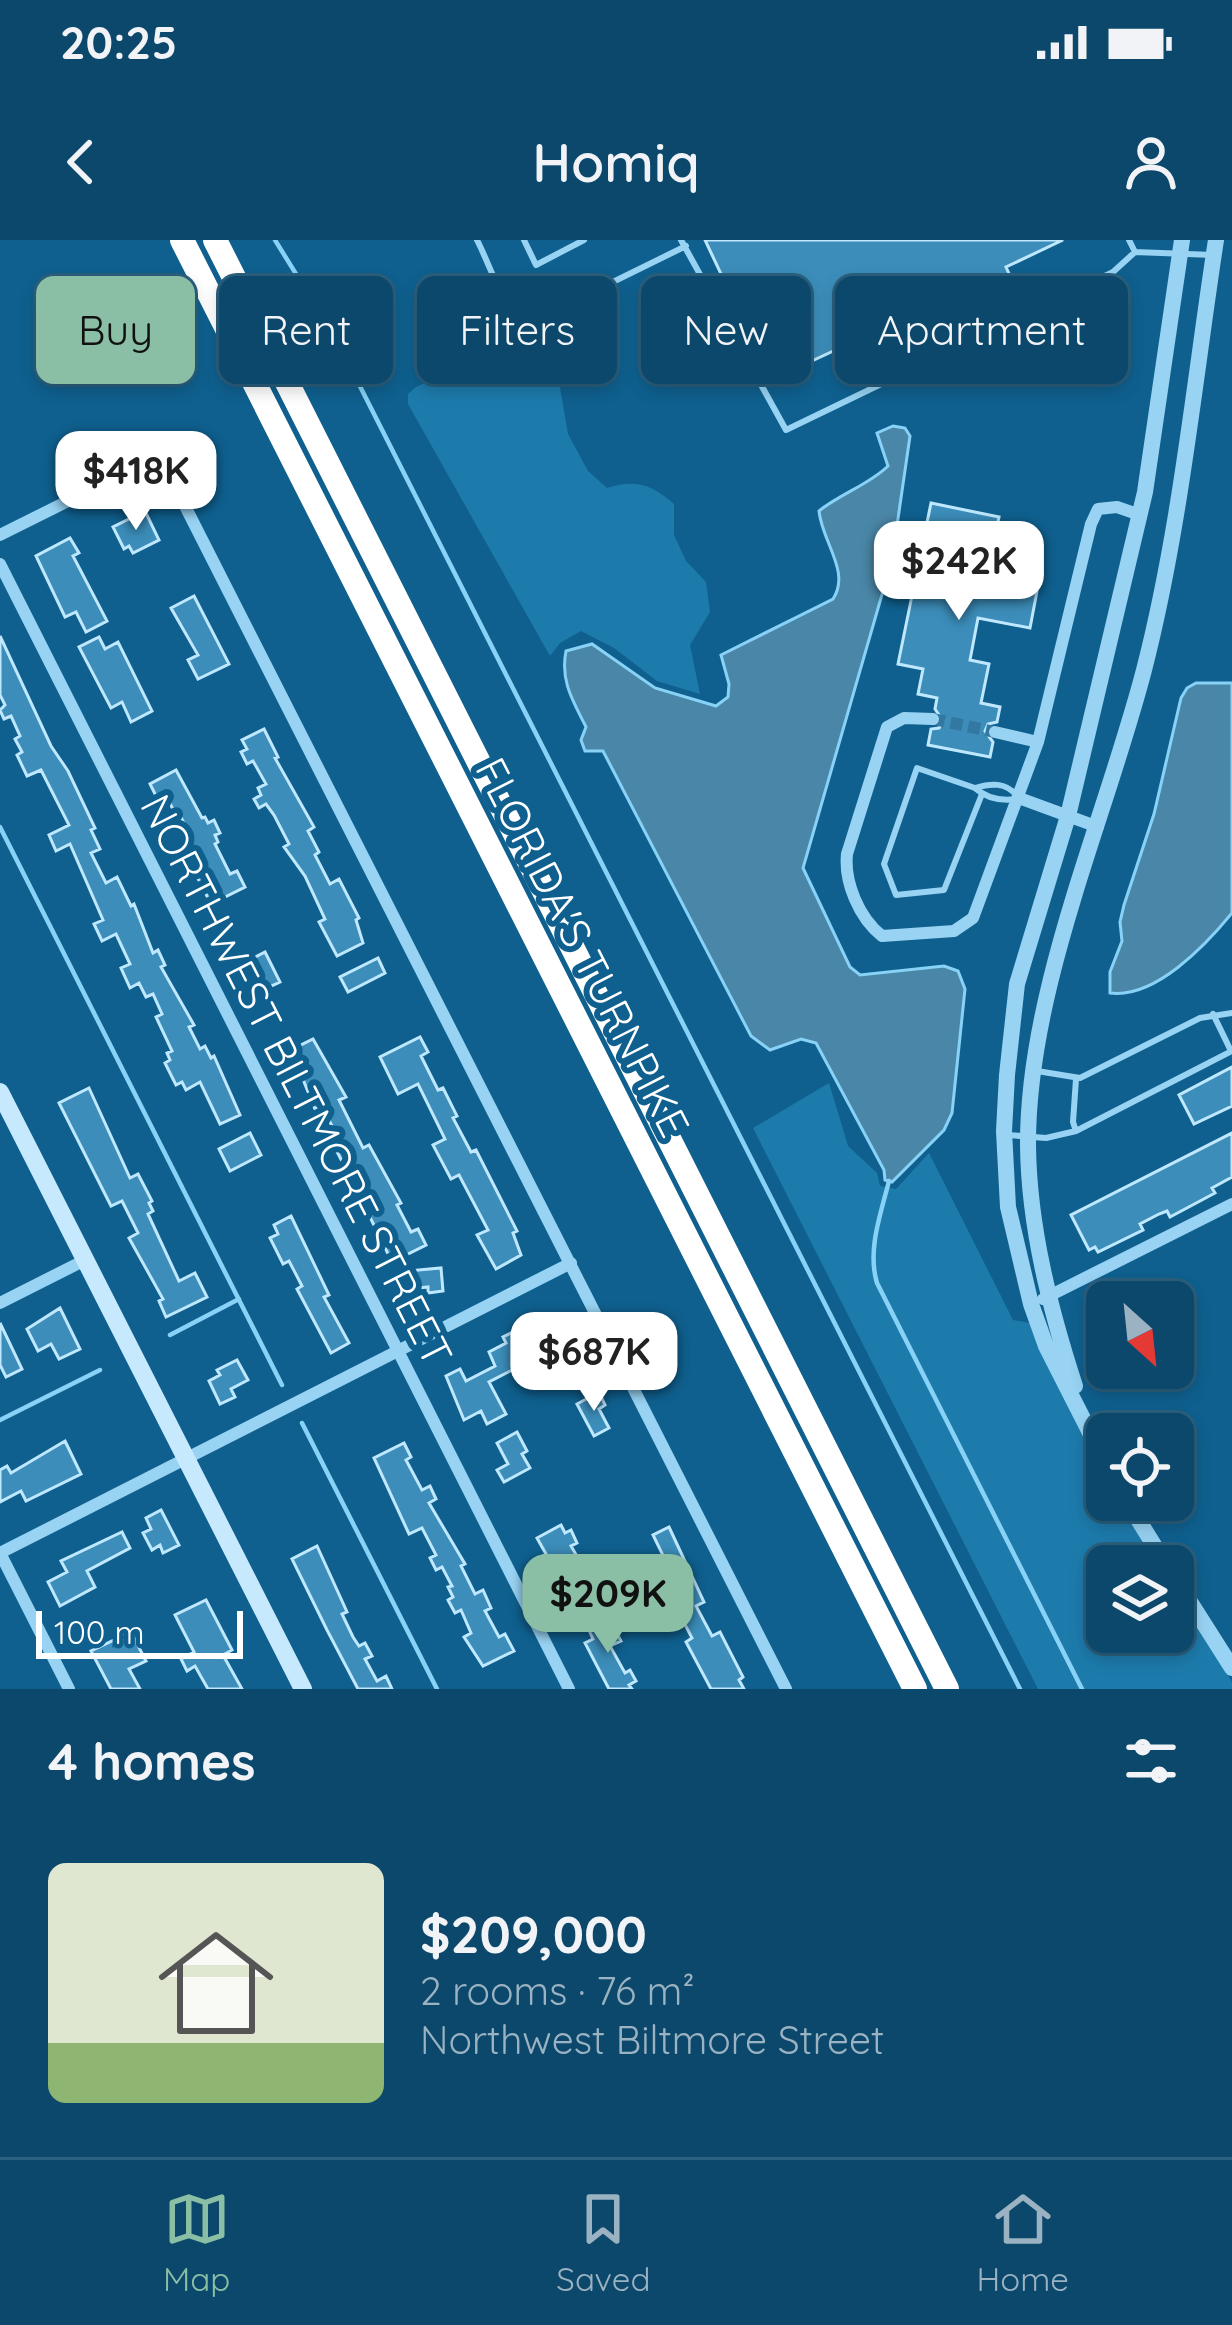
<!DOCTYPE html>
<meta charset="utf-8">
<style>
:root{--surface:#0b486b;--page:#144f71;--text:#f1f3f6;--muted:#9ab2c1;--line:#2b607e;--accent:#8abfa5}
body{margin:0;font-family:Quicksand,sans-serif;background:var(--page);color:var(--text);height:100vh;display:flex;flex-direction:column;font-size:45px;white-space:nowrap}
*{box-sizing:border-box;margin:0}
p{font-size:39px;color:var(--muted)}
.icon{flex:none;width:66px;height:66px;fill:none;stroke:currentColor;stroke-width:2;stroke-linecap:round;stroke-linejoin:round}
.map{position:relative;height:1449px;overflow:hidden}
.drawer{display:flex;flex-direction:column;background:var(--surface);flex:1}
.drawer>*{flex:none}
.top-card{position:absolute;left:36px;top:36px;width:1161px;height:108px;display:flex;gap:24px}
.needle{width:78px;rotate:153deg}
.controls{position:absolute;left:1086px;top:1041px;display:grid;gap:24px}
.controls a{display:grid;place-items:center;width:108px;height:108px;border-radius:18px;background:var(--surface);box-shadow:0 6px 18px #0003,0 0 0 3px var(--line);font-size:60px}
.scale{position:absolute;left:36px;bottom:30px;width:207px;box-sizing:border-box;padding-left:12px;border:6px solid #fff;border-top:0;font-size:33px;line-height:42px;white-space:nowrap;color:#fff;-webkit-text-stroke:9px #0f608f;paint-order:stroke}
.price{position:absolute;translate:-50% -102px;padding:0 27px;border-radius:24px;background:#fff;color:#222;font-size:39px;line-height:78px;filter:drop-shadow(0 3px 6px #0008)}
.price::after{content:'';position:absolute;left:50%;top:72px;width:36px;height:27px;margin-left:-18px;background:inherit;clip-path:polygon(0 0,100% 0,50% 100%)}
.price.active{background:var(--accent);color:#111}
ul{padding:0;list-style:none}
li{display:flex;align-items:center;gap:36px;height:300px;padding:0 48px}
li+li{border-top:3px solid var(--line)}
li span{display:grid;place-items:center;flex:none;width:336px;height:240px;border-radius:18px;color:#555}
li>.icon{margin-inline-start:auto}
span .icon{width:144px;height:144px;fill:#fffc;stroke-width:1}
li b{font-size:51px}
h2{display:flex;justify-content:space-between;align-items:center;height:144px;padding:0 48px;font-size:51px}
.chip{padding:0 42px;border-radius:18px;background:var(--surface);box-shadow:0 6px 18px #0003,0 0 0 3px var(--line);font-size:42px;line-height:108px}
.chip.active{background:var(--accent);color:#111}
.status{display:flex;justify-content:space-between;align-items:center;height:84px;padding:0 60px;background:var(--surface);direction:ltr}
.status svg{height:33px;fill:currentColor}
header{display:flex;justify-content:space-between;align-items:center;height:156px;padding:0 48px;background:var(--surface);font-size:54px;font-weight:600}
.tab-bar{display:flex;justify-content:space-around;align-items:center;height:168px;border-top:3px solid var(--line);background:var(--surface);font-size:33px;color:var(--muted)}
.tab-bar a{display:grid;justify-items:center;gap:6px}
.tab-bar .active{color:var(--accent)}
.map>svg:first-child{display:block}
</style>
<div class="status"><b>20:25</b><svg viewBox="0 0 49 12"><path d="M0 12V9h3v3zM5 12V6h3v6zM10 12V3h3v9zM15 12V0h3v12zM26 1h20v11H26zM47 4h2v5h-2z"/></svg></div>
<header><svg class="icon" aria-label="back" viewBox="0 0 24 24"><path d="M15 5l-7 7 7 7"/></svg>Homiq<svg class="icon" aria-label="person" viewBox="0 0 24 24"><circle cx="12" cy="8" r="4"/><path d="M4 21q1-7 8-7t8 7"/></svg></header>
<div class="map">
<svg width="1232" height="1449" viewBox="0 0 1232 1449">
<rect width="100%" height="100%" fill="#0f608f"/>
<!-- green -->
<path fill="#1d7bac" d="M529,104L557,130L568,194L588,231L607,248C634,239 652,244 674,264V295L686,321L706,342L710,372L690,405L700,454L657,441L614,408L581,391L560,403L550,416L408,164V154L416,147L481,117Z
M829,843L848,906L877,933L880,946L896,949L929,913L1013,1080L1030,1083L1107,1241V1260H1117L1159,1326H1107V1392H1173V1348L1232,1442V1449H1038L753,888Z"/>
<!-- water -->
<path fill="#4a86a7" stroke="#89d2f7" stroke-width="3" d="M893,186L905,188L910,196L892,320L803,628L850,727L860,735L944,726L958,731L965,749L952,873L944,890L892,942L885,940L884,930L816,803L801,799L770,810L751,796L603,511H585L581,500L586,487C573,461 560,441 566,411L592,404L655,448L716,466L728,457L729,444L721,415L833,359C851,332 822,302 819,271C840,254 870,244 888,226L877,193Z
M1196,443H1232V673C1206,705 1155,759 1110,753V732L1122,701L1120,682L1124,665L1154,574L1181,458L1187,448Z"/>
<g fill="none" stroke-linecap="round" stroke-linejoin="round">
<!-- stream -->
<path stroke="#89d2f7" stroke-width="4.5" d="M275,0L335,97L1020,1449
M0,587L282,1145
M889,941C881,973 867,1010 877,1043L1082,1449
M170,1095L239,1059
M0,1180L100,1130
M302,1183L437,1449"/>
</g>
<!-- building -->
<path fill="#3c8dba" stroke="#bfe8fe" stroke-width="3" d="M705,0H1063L1006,27L1022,62L887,125L872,93L771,140Z
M931,263L999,277L987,336L1038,346L1030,388L978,378L970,420L989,424L981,463L1000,467L997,482L988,484L985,491L993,502L990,517L928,505L931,489L939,488L943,481L935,469L937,458L918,454L923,429L898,424Z
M145,271L159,300L133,313L129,306L124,309L113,287Z
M70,298L79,313L73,316L107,381L86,392L76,372L65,377L36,316Z
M194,356L229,424L198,439L188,420L198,415L171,368Z
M0,396L51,506L68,531L95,588L91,590L100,609L91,613L106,643L117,637L131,666L134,664L153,713L158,710L165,725L161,727L194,785L189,787L200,809L205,806L211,818L214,816L240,875L220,884L200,842L186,850L182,842L176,845L165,823L170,820L167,813L172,811L156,777L162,774L153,754L146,757L139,743L130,748L121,728L130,724L116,694L102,701L94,684L103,680L70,604L56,611L49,595L69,585L41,530L27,536L17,515L22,512L15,499L20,496L11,476L4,479L0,470L5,465L0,455Z
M99,397L105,409L118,402L152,471L131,482L122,462L111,468L79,407Z
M264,489L278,517L275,518L314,587L308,591L319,612L315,615L330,644L339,639L359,678L356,680L363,703L337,716L319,682L325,679L305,636L284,607L289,604L274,575L266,564L259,568L254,559L261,555L258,548L266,544L253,521L247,524L241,512L247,509L242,500Z
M176,530L202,578L205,577L208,583L214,580L220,593L215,595L218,602L215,604L230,634L237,631L245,647L211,664L181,605L192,600L178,571L175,573L165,554L157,558L150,544Z
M265,712L280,742L254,754L240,725Z
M378,718L385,733L348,752L340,737Z
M420,797L428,812L421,816L438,850L443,848L457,876L453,878L471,912L476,910L517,991L513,993L521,1015L496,1029L477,995L488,990L459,935L451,939L433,905L445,899L418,844L398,854L380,817Z
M313,799L346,857L339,860L363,908L369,905L401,963L397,965L411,992L418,989L426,1005L392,1022L364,965L374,960L358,928L348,933L332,902L338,898L322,866L315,869L298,827L294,830L285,813Z
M1232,827V866L1194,884L1179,855Z
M89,848L130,938L138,934L152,961L149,963L153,971L148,974L179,1041L195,1033L207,1057L166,1077L159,1061L163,1059L129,998L138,993L122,961L111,966L59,863Z
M250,893L261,915L230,931L219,909Z
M1232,893V937L1212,948L1215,953L1170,977L1167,971L1159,974L1140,984L1143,990L1098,1012L1095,1007L1089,1010L1071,975Z
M291,976L329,1055L324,1057L349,1103L331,1113L297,1049L302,1046L289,1021L283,1024L270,998L278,994L274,985Z
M441,1028L443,1051L428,1053V1047L409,1049L407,1031Z
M60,1068L80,1109L59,1119L51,1104L38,1111L27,1089Z
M565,1077L578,1100L520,1135L516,1128L489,1142L506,1174L487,1184L481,1171L464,1180L446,1136L460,1129L466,1141L495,1126L489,1112L506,1103L503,1097L541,1078L546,1087Z
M0,1083L22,1129L6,1137L0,1125Z
M237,1120L248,1140L231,1149L235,1157L220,1164L209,1141L220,1135L217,1130Z
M599,1152L605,1165L599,1169L609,1188L594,1196L577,1164Z
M517,1192L527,1211L522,1214L530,1228L504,1242L497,1230L508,1224L497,1203Z
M65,1201L81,1234L26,1261L21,1251L0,1262V1230L7,1226L11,1233Z
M404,1203L411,1217L406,1220L422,1250L430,1246L436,1259L429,1263L465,1324L461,1326L475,1354L483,1350L491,1368L485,1371L499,1397L505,1394L514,1411L483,1426L464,1397L471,1393L461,1370L455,1373L448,1360L453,1357L448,1347L452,1346L442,1327L436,1330L430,1318L436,1315L422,1288L409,1294L374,1218Z
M161,1270L179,1305L163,1313L160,1305L152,1310L143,1293L151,1289L146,1278Z
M561,1285L565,1293L571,1290L577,1303L571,1306L585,1330L589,1328L593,1336L598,1334L605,1347L599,1350L603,1357L583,1368L574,1352L564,1357L541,1317L546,1314L537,1298Z
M669,1287L704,1362L696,1366L712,1396L720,1392L743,1437L739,1440L744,1449H711L686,1402L692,1398L680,1375L674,1377L665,1358L668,1357L663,1346L675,1340L653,1295Z
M122,1292L130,1308L87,1331L95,1347L60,1366L48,1342L67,1332L61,1321Z
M317,1306L347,1372L342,1374L353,1397L359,1406L365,1403L372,1416L365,1419L377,1441L386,1436L392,1449H358L327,1390L292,1319Z
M206,1360L232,1410L223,1415L242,1449H208L195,1426L187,1431L181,1419L194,1412L175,1375Z
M609,1378L621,1401L610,1406L625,1433L630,1430L636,1441L629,1445L632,1449H609L585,1403L593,1399L588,1388Z
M131,1392L146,1421L129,1429L140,1449H111L91,1411Z"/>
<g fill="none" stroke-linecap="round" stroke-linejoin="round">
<!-- minor-tunnel -->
<path stroke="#3378a0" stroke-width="12" stroke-dasharray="12 6" stroke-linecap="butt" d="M933,479L995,492"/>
<!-- service -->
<path stroke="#98d3f3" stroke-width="6" d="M477,0C500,45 500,83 562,67L686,6
M524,0L536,25L584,0
M681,0L786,190L1113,32L1135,12
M1129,0L1135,12L1213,15
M975,548C991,543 1006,542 1017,556
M982,554L944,650L896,655L884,624L917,528L975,548C986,558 1001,561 1016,559
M1213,774L1231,811
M1037,831L1080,838L1200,778L1232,773
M1076,839L1073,882L1076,891
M1008,895L1046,898L1076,891L1232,811"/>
<!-- minor -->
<path stroke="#98d3f3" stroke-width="12" d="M0,295L122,234H153L183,262L786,1449
M0,324L569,1449
M933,479L904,478L887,487L847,614C844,642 859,678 882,696L954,691L973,678L1038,502L1091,284L1098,269L1117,267L1140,275
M995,492L1038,502
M1019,558L1098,587
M1043,1059L1232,964
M0,1063L85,1020
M0,1313L571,1023
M0,1313L69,1449"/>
<!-- tertiary -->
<path stroke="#98d3f3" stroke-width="16" d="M1075,1146C1050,1069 1029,987 1028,906C1027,751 1105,580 1144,430C1180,290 1194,143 1216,0
M1107,1226L1046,1106L1031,1064L1008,967L1004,891L1007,835L1017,744L1068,576L1145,252L1182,0
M1126,1260L1167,1326
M1173,1335L1232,1428"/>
<!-- secondary -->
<path stroke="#c7e9fd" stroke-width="18" d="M0,852L303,1449"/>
<!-- motorway -->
<path stroke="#fff" stroke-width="24" d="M182,0L915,1449
M215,0L947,1449"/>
</g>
<g text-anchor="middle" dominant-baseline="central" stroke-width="12" stroke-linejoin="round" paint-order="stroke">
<!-- street labels -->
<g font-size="42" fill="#fff" stroke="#0f608f">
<text transform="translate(583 707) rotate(63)">FLORIDA'S TURNPIKE</text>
<text transform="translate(297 840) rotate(63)">NORTHWEST BILTMORE STREET</text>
</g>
</g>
</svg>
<div class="controls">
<a><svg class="needle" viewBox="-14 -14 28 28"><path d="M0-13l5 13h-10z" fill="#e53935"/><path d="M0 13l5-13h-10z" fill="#9ab2c1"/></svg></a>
<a><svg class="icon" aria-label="locate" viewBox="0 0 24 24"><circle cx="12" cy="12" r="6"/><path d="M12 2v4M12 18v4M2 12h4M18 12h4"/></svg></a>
<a><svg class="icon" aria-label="layers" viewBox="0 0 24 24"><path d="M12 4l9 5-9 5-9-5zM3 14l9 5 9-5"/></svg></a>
</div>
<div class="scale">100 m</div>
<b class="price" style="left:136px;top:293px">$418K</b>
<b class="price" style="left:959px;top:383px">$242K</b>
<b class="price" style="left:594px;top:1174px">$687K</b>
<b class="price active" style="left:608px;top:1416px">$209K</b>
<div class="top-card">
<a class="chip active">Buy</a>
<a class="chip">Rent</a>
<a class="chip">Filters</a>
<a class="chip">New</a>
<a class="chip">Apartment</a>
</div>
</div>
<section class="drawer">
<h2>4 homes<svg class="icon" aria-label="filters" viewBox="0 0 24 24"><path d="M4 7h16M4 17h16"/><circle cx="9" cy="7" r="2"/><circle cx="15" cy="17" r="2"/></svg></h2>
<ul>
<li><span style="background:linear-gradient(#dfe7d0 75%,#8fb573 0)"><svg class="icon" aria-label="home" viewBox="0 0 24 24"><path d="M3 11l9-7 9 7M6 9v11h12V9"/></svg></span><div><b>$209,000</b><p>2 rooms · 76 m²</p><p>Northwest Biltmore Street</p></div></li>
</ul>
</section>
<nav class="tab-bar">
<a class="active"><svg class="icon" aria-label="map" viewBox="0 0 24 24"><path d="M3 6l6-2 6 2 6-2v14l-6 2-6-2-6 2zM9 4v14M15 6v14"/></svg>Map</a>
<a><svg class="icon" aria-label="saved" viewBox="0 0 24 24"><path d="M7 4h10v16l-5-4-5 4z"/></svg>Saved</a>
<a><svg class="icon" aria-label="home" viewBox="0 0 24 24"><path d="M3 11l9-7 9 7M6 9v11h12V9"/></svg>Home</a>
</nav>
